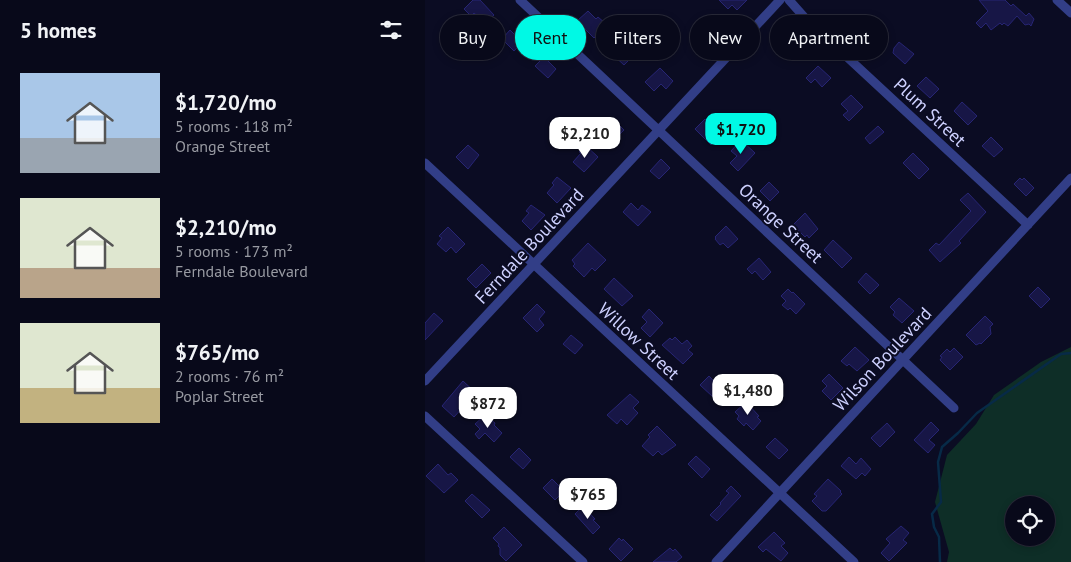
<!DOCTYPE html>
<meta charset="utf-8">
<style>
:root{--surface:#08091a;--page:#161727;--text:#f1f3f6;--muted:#989aa2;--line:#292a39;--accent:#00f9e5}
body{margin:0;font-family:"PT Sans",sans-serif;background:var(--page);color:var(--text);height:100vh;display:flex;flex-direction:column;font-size:19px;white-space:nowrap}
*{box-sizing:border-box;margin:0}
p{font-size:16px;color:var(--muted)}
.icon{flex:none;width:28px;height:28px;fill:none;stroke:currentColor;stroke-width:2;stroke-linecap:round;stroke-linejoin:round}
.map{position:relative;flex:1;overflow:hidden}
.panel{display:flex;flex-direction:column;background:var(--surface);width:425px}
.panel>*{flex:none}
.hud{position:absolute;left:15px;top:15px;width:475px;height:45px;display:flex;gap:10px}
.tools{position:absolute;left:580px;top:496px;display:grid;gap:10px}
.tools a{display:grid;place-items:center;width:50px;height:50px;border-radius:50%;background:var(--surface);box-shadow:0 2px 8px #0003,0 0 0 1px var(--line);font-size:25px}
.price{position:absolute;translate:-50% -42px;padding:0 11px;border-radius:10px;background:#fff;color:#222;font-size:16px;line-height:32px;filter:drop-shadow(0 1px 2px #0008)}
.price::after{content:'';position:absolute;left:50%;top:30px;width:15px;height:11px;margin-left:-8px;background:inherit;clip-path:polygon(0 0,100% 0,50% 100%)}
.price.active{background:var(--accent);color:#111}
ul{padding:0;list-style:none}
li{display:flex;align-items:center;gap:15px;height:125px;padding:0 20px}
li span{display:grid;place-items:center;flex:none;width:140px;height:100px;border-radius:0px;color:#555}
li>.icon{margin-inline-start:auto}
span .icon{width:60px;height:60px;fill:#fffc;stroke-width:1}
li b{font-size:21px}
h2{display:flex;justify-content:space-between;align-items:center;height:60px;padding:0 20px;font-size:21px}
.chip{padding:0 18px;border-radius:22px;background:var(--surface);box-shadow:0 2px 8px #0003,0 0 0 1px var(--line);font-size:18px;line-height:45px}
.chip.active{background:var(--accent);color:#111}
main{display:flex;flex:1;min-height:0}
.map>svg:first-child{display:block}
</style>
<main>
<section class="panel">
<h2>5 homes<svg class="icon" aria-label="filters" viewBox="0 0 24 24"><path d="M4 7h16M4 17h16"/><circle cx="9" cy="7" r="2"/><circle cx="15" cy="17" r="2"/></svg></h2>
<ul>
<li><span style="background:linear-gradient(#a9c7e8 65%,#9aa5b1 0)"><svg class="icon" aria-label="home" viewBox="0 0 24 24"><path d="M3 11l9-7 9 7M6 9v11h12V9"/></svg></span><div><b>$1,720/mo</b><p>5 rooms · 118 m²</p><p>Orange Street</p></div></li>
<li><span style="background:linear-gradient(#dfe7d0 70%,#b9a48a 0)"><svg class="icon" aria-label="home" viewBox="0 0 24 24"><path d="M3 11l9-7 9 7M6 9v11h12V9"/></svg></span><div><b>$2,210/mo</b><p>5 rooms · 173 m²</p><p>Ferndale Boulevard</p></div></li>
<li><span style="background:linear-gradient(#dfe7d0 65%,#c2b280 0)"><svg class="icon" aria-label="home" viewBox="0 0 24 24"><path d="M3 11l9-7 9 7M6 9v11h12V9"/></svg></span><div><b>$765/mo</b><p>2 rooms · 76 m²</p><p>Poplar Street</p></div></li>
</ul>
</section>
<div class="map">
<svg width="646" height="562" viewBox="0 0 646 562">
<rect width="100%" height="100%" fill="#0b0c23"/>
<!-- green -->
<path fill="#0e2e27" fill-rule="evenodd" d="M646,347V562H522L524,552L510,502L522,455L551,424L569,395L616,362ZM589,505H621V538H589Z"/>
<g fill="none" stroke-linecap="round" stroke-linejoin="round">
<!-- stream -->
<path stroke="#072a47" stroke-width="2.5" d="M515,562L514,537L509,527L507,514L516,502L513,462L517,447L533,433L552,413L636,354L646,353"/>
</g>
<!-- building -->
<path fill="#171646" stroke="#272574" d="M48,0H55L69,15L61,23L49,13L46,16L39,9Z
M294,0H322L312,10L307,5L303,9Z
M554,0H580L586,6L588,4L601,16L604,13L609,19L606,26L604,24L600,25L592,16L583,26L579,23L577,25L575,23L566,30L561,23L556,28L551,23L563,11Z
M163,11L171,19L173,17L180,23L178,25L180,27L169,38L152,21Z
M433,17L436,20L439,17L444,22L442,23L453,35L445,42L425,24Z
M85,30L97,42L89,51L77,39Z
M359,34L375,49L366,59L350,45Z
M474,42L489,54L480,64L468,53L469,48Z
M196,44L208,56L199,65L187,54Z
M119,57L131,69L123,78L110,66Z
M393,66L406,78L397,87L390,79L386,83L381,78Z
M235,68L248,81L241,89L236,84L229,91L220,82Z
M501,77L514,89L505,98L492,86Z
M426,95L438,107L424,121L418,115L423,111L416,104Z
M537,102L552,116L543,125L529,111Z
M180,118L186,124L190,121L199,130L185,144L176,136L178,133L171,127Z
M280,119L296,134L286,145L270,129Z
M453,126L459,132L445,144L440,138Z
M566,137L578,149L569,157L557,146Z
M316,140L330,153L313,171L305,163L312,156L306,151Z
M43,145L54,155L43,169L31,157Z
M160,145L173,157L159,172L148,162L156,153L154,152Z
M488,153L504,169L494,179L478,163Z
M236,159L245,168L234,179L225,171Z
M132,177L146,188L132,203L122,193L129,185L127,183Z
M595,178L597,180L599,178L609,188L601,196L589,184Z
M344,182L354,192L345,201L335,191Z
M543,193L561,212L534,241L536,243L515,262L504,250L511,243L514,245L546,211L535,200Z
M206,203L213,210L217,205L226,212L213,226L198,212Z
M106,205L120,215L106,230L97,221L104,213L101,211Z
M380,213L393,229L384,238L382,235L380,237L368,225Z
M301,226L313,239L303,248L298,243L295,245L290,239L291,238L290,237Z
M23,227L40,244L31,253L26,247L21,252L12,244L17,238L14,236Z
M408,240L427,258L417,268L399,250Z
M163,243L181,260L170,271L167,268L159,277L148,266L150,264L147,260Z
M334,258L346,272L338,280L330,271L327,274L322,269Z
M57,264L66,273L51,288L42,279Z
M441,273L454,285L445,294L433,282Z
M189,278L208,296L197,306L179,289Z
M613,287L625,299L616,308L604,296Z
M363,289L367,293L368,292L380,304L371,314L365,308L363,310L357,305L361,301L356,296Z
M474,298L489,311L477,323L468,315L470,312L465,307Z
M112,304L120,312L114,319L119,325L112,332L98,318Z
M224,309L238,323L225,337L216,328L222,322L217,317Z
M9,313L18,321L0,340V323Z
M560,316L568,324L565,327L566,334L556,344L555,343L551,345L541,335Z
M146,335L158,345L150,354L138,344Z
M250,337L257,344L262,340L267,346L263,350L268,354L258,364L237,345L245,338L247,340Z
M430,347L444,360L432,371L424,364L422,366L416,361Z
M529,348L538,357L525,370L515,360L517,357L515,356L522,349L525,352Z
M404,374L418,388L406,400L397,391L402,386L397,381Z
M284,376L296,389L288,397L275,385Z
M38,381L51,393L29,417L17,406Z
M205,394L214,402L208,408L213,413L202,425L196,419L192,424L182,415Z
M321,402L334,416L332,417L336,421L328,430L321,423L319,426L312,419L314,416L310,412Z
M59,416L64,420L65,419L70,423L69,425L77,433L69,442L60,433L54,439L50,434L55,429L50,424Z
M506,422L514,430L504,440L510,445L503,453L489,440Z
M462,423L470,432L455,447L446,438Z
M232,426L251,445L237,455L233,451L228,456L217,446L225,437L223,435Z
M350,438L363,450L354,459L341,447Z
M94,448L106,460L98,469L85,457Z
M271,456L285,469L277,478L263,464Z
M424,457L431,464L436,458L446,469L440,476L437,473L431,479L416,466Z
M13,464L23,475L26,473L33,480L19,493L1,476Z
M127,479L139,491L130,500L118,488Z
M403,479L416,491L415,492L417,494L401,511H397L387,501L392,496L389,494Z
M306,486L316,496L292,521L285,515L296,504L295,503L304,493L301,491Z
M47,494L65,510L57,518L40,501Z
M158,506L170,519L168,520L175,527L168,534L150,514Z
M476,526L484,533L478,540L482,543L464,561L456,553L465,543L461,539Z
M79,527L97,545L81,561L75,555V548L73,546L74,544L68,538Z
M349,532L360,543L356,546L363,553L356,561L341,549L338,552L333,547Z
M194,538L197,541L198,539L208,549L196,561L184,549Z
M245,548L248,551L250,549L257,557L251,562H228Z"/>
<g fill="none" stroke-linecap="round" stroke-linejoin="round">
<!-- minor -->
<path stroke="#323e87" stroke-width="9" d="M95,0L529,408
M364,0L380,18L603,225
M632,0L646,13
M0,163L429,562
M0,381L355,0
M0,416L158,562
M291,562L646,178"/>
</g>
<g text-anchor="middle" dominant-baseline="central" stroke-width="4" stroke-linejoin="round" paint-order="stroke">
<!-- street labels -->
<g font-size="18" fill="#ced1ff" stroke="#0b0c23">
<text transform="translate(505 112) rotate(43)">Plum Street</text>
<text transform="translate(356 223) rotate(43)">Orange Street</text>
<text transform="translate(104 246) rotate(-47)">Ferndale Boulevard</text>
<text transform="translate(214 341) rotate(43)">Willow Street</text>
<text transform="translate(457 359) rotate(-47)">Wilson Boulevard</text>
</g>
</g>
</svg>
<div class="tools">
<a><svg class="icon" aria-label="locate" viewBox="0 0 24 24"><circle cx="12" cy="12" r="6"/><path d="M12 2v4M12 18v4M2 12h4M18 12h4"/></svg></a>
</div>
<b class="price active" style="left:316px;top:155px">$1,720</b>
<b class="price" style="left:160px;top:159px">$2,210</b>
<b class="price" style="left:323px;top:416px">$1,480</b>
<b class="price" style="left:63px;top:429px">$872</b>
<b class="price" style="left:163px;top:520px">$765</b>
<div class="hud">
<a class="chip">Buy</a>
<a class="chip active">Rent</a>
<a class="chip">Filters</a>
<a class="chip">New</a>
<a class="chip">Apartment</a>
</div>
</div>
</main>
